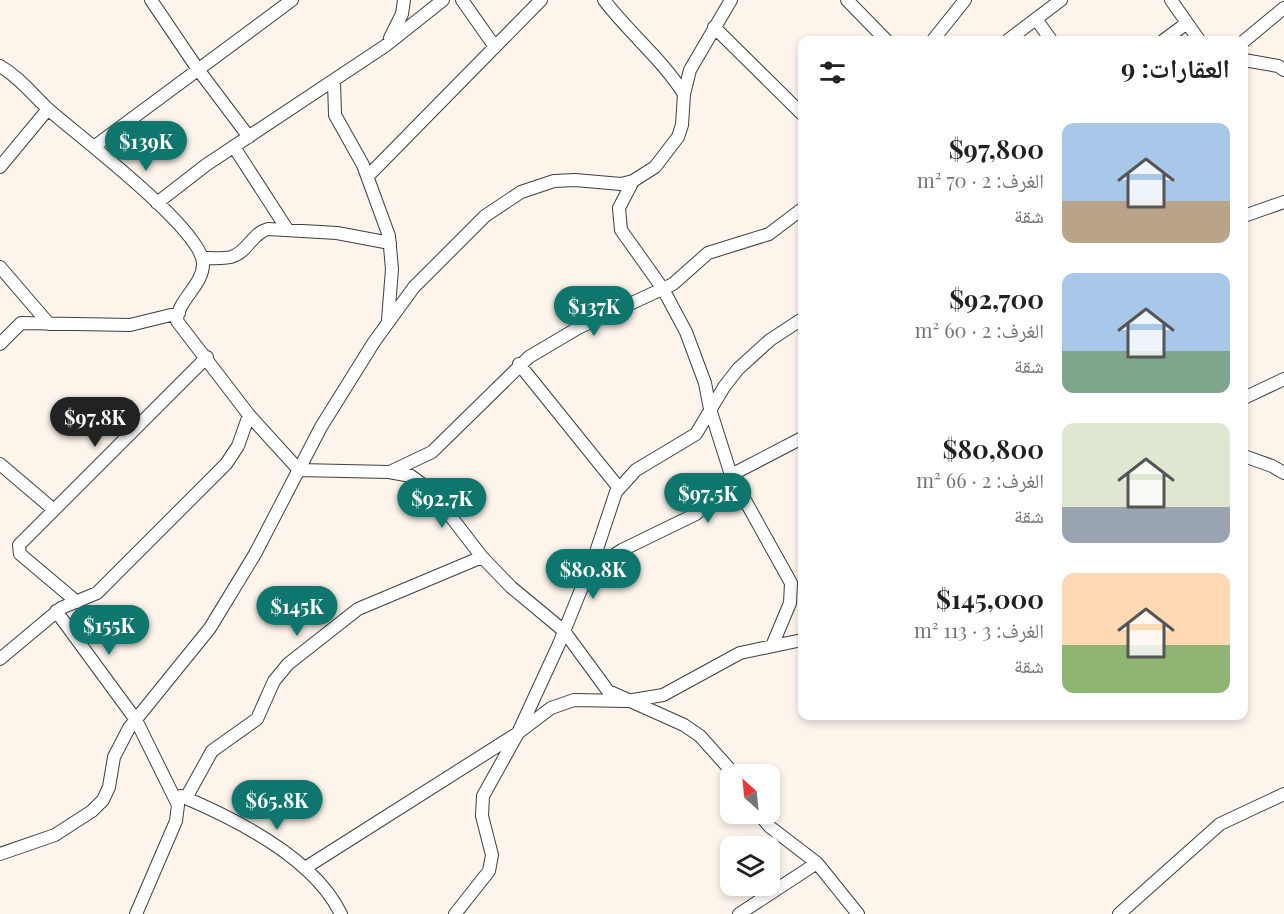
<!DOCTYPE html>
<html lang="ar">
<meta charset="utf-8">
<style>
:root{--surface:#fff;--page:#f2f2f2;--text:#202124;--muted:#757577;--accent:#0f766e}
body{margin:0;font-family:"Playfair Display","Noto Naskh Arabic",serif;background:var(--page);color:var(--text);direction:rtl;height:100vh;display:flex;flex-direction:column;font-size:22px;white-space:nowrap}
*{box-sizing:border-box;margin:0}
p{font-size:20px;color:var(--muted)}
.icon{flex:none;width:33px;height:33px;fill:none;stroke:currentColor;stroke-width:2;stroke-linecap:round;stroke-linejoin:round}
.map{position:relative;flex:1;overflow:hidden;direction:ltr}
.panel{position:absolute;left:798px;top:36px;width:450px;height:684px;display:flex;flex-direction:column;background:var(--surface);border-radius:12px;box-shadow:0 3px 9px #0003;direction:rtl}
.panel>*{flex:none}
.needle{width:39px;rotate:333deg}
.fabs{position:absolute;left:720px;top:764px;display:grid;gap:12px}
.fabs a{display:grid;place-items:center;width:60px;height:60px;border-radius:12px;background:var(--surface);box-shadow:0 3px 9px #0003;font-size:30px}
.price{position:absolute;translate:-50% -51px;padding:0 14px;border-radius:21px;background:var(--accent);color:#fff;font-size:20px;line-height:39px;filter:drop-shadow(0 2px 3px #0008)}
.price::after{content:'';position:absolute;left:50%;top:36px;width:18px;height:14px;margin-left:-9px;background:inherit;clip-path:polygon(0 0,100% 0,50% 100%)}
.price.current{background:#222;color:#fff}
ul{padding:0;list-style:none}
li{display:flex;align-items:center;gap:18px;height:150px;padding:0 18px}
li span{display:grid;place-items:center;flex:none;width:168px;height:120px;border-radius:12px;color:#555}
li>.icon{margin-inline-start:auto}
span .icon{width:72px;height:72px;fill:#fffc;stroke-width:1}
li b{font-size:26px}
h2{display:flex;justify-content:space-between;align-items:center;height:72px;padding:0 18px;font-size:26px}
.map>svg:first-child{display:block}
</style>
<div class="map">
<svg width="1284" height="914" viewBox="0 0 1284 914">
<rect width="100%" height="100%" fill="#fdf4ec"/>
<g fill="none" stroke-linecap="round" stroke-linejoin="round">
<!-- minor casing -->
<g stroke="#3f3f3f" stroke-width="14">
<path id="minor" d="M151,0L197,68L249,137
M462,0L495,47
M604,0C629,33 662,59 684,94
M847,0L886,40
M1171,0L1199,40
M1036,19L1051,40
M714,27L802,114
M390,38L402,14L404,0
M933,40L965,0
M1008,40L1061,0
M1164,40L1187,23
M1244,41L1284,8
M1244,60L1278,66L1284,70
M0,66C19,77 32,94 48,109C77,135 201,228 203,263C204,285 177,300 177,321L249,415L299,470L389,472L411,476L422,484L445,509L482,557L511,587L564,631L608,691L684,725L700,736L734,774
M334,81L335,115L363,165L389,236L392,269L388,320
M95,146L292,0
M234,147L287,229
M0,167L48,109
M368,176L541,0
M633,181L619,208L621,230L663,289L686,332L705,383L710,409L731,475L791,583L790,603L772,646
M157,203L206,165L385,46L443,0
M1244,216L1284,202
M202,258C211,258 222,259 231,257C247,253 252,233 268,229L337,233L390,243
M0,267L49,324
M0,344L21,323L130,325L179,313
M519,364L619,488
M1244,398L1284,379
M1244,456L1272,466L1284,473
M0,464L54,510
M392,471L432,452L529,357L578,328L673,284L708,253L769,234L802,209
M588,572L622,550L696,514L715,496L731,475L802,438
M77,602L20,554L19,545L207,357
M56,611L136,720L178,805L176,821L136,914
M0,659L61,608L97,593L226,464L238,446L249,415
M181,796C236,819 314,858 341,914
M186,798L212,751L257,719L274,681L288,664L358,609L482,557
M758,813L770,827L817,863L858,914
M0,854L55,835L92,811L103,800L109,787L114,757L129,728L210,628L255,554L321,427L374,342L414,287L485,216L521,192L554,181L575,180L621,184L633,181L655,167L678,137L682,125L684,94L690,70L731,0
M305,868L518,733L551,708L574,700L627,701L663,695L740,653L802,640
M455,914L489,871L492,855L482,816L483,796L518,733L559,644L595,555L616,492L636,470L696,434L724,387L738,369L770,340L802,319
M739,914L817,863
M1119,914L1220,824L1284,794"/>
</g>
<!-- minor -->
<use href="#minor" stroke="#fff" stroke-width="12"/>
</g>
</svg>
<div class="fabs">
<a><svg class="needle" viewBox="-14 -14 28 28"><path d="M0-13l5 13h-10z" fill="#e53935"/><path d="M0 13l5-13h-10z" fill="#757577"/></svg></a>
<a><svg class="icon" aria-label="layers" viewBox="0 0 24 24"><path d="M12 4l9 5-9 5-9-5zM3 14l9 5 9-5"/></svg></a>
</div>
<b class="price" style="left:146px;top:172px">$139K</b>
<b class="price" style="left:594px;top:337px">$137K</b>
<b class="price current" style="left:95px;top:448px">$97.8K</b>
<b class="price" style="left:708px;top:524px">$97.5K</b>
<b class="price" style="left:442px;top:529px">$92.7K</b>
<b class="price" style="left:593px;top:600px">$80.8K</b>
<b class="price" style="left:297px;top:637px">$145K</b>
<b class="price" style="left:109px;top:656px">$155K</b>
<b class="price" style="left:277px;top:831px">$65.8K</b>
<section class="panel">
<h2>العقارات: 9<svg class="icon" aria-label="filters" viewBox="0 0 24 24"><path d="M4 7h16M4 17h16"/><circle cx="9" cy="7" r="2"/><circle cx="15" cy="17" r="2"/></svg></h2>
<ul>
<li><span style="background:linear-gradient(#a9c7e8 65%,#b9a48a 0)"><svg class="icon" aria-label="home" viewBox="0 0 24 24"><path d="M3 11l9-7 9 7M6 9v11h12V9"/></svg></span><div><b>$97,800</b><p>الغرف: 2 · 70 m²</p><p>شقة</p></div></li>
<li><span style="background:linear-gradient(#a9c7e8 65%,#7fa58c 0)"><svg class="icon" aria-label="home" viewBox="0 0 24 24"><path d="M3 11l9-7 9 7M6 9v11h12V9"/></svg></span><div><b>$92,700</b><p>الغرف: 2 · 60 m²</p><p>شقة</p></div></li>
<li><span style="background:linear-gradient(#dfe7d0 70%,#9aa5b1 0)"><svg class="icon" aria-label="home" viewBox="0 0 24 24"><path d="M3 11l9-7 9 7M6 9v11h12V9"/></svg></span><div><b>$80,800</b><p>الغرف: 2 · 66 m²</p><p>شقة</p></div></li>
<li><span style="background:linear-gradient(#ffd9b3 60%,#8fb573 0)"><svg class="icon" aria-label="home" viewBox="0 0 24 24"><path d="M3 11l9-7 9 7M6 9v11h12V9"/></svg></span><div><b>$145,000</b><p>الغرف: 3 · 113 m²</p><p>شقة</p></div></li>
</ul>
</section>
</div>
